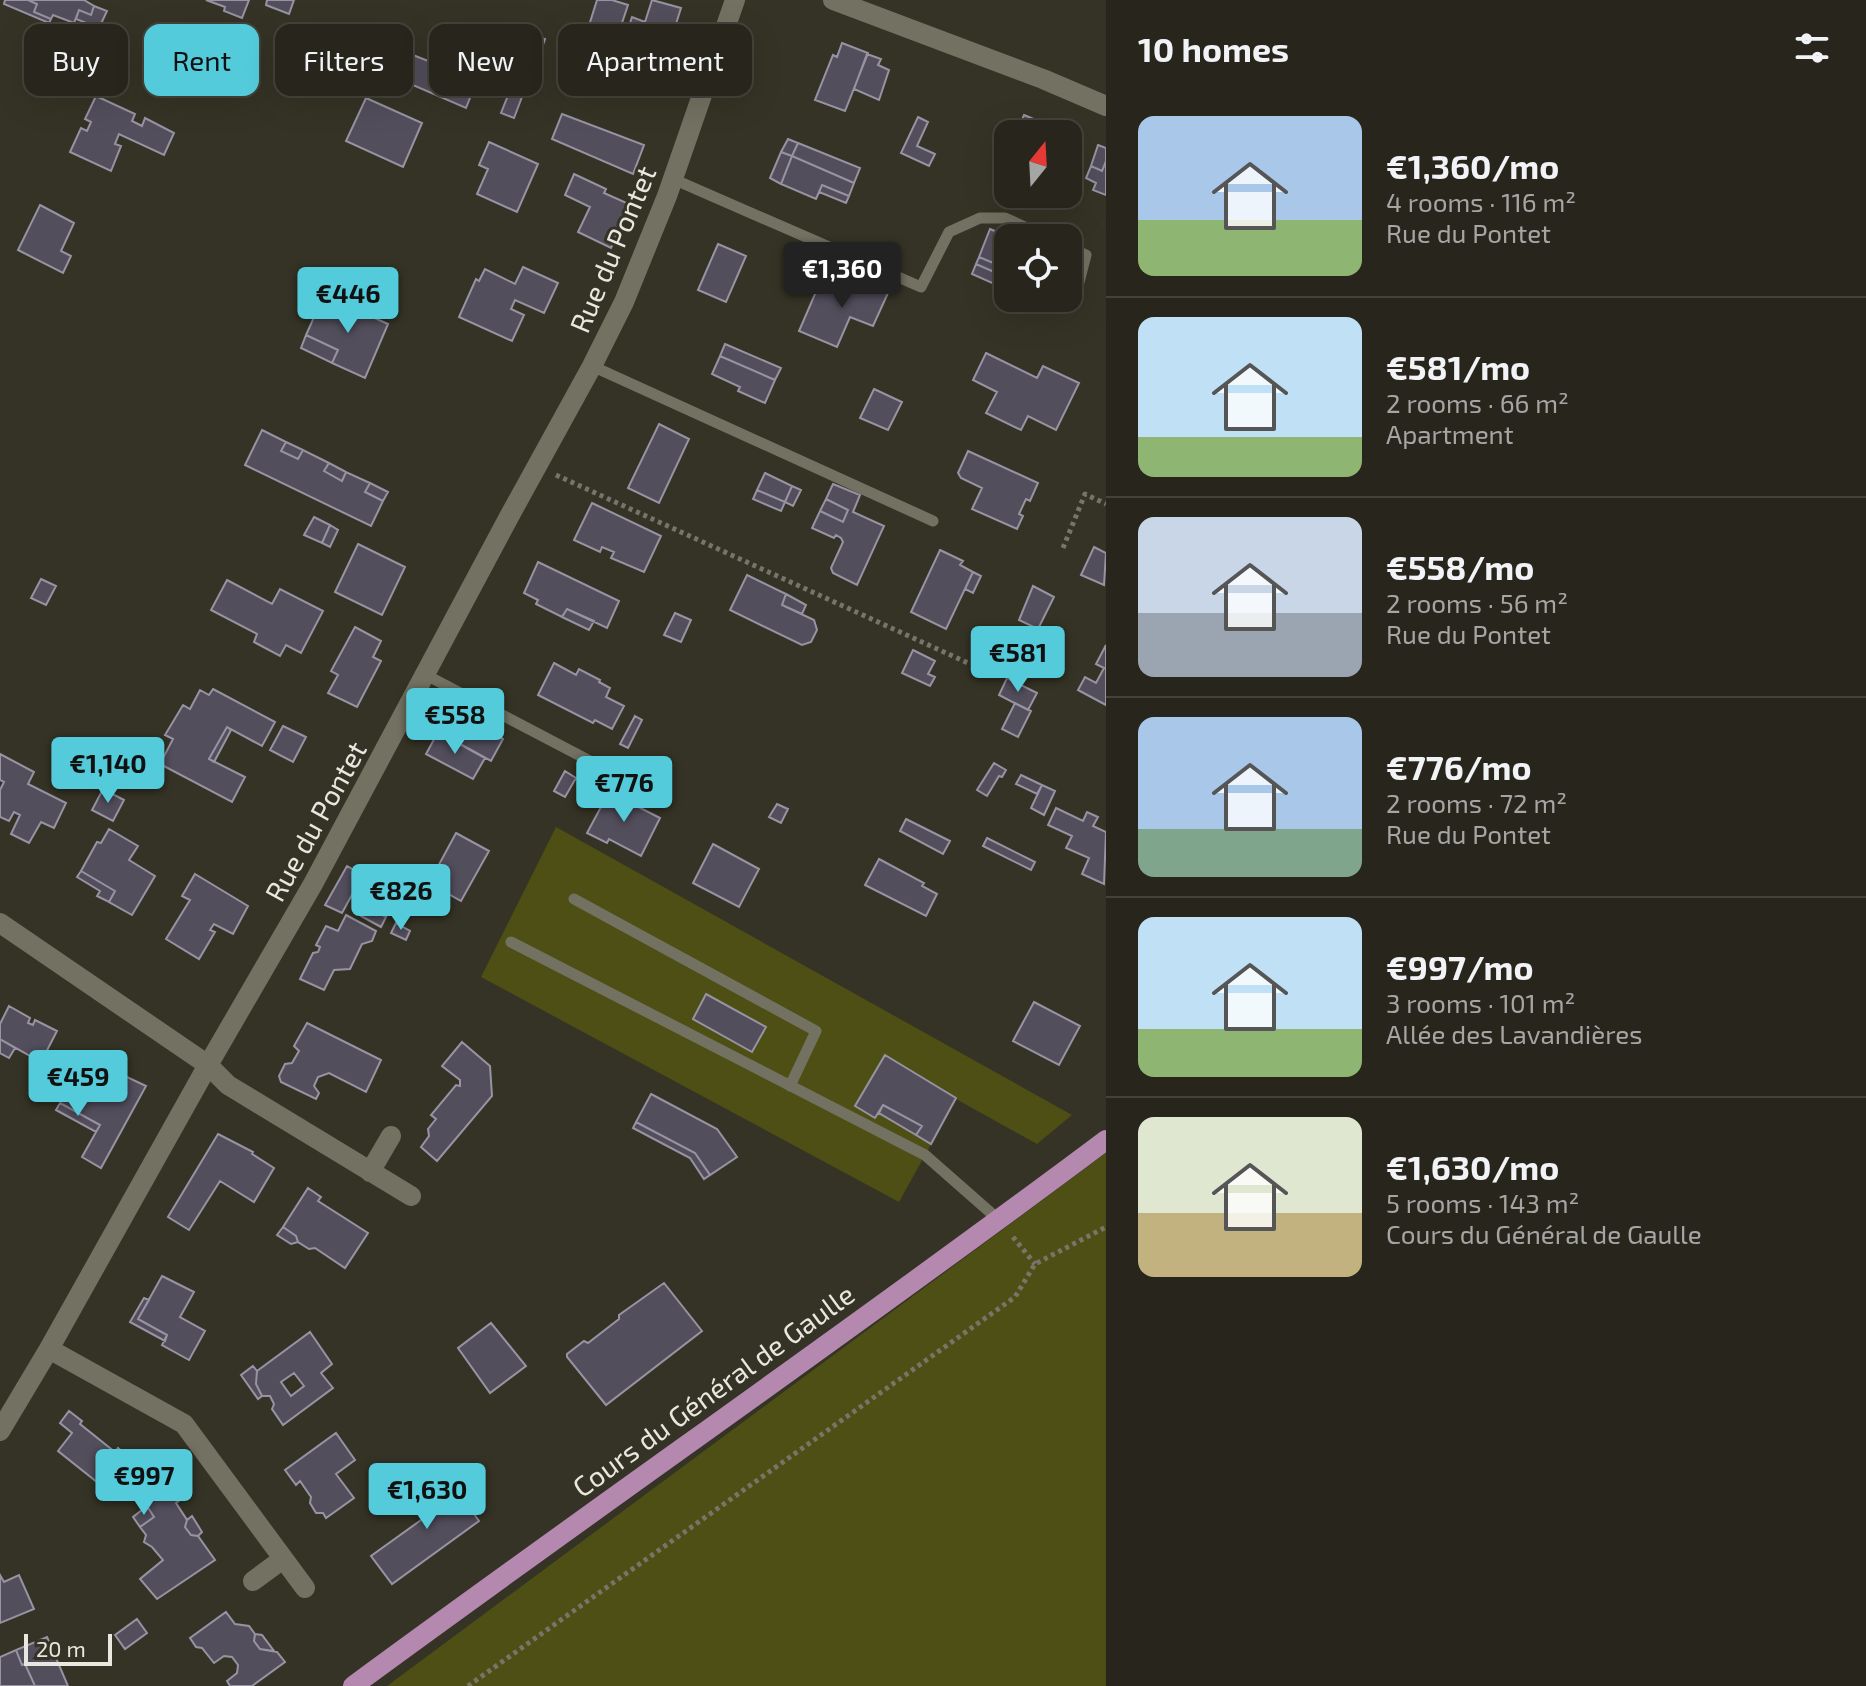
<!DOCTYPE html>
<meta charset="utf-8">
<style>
:root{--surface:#28261c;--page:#302e25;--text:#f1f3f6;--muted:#a5a5a3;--line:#44433b;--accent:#53cbda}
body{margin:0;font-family:"Exo 2",sans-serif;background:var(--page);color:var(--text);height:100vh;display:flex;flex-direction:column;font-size:30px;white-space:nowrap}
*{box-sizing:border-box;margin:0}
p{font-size:26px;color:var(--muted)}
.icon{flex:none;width:44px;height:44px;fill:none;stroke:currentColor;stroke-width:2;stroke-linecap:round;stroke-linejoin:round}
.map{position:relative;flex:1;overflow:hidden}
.sheet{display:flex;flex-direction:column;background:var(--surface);width:760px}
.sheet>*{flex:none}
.hud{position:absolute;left:24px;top:24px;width:760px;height:72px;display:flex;gap:16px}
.needle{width:52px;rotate:18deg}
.controls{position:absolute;left:994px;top:120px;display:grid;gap:16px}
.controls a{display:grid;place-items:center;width:88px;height:88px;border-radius:16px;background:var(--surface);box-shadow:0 8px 32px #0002,0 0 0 2px var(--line);font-size:40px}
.scale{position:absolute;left:24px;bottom:20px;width:88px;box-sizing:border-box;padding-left:8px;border:4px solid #e9e7df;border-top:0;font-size:22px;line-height:28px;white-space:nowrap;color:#e9e7df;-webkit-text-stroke:6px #353325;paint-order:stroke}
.price{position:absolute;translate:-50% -68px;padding:0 18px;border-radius:8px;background:var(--accent);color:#111;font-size:26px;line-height:52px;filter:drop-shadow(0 2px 4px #0008)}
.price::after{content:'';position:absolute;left:50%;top:48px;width:24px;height:18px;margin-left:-12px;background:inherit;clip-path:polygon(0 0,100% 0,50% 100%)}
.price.selected{background:#222;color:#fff}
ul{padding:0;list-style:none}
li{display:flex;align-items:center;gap:24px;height:200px;padding:0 32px}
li+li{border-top:2px solid var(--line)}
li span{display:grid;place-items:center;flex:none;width:224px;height:160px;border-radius:16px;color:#555}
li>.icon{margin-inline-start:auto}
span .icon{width:96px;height:96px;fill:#fffc;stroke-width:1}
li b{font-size:34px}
h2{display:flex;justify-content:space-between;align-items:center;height:96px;padding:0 32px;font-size:34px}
.tag{padding:0 28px;border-radius:16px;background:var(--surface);box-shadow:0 8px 32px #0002,0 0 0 2px var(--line);font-size:28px;line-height:72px}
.tag.selected{background:var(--accent);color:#111}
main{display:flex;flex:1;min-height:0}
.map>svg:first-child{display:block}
</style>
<main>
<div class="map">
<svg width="1106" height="1686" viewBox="0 0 1106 1686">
<rect width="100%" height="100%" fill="#353325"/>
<!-- green -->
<path fill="#4e4f14" d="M556,827L1072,1115L1037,1144L956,1099L899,1202L481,977Z
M1106,1153V1686H387Z"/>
<!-- building -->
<path fill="#534e5c" stroke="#9893a3" stroke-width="2" fill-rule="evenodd" d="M5,0H28L37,4L34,12L51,19L49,23L4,4Z
M28,0H84L94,6L91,15L79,10L74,23L53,15L51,19L34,12L37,4Z
M206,0H249L242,18L224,11L225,7Z
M267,0H294L289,14L266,5Z
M597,0H612L628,5L621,26L628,29L632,17L645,22L652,0L681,8L670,43L655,38L649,56L615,45L614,48L605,45L601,58L581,51Z
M94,6L107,11L99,28L76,19L79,10L91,15Z
M508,26L545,39L539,56L502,42Z
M842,43L868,53L845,111L815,100L833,55L837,57Z
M395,48L477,80L466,108L385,73Z
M867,54L881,59L878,65L889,70L879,100L854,89Z
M509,93L522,97L514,118L501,113Z
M96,96L135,114L132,121L142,126L145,118L174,133L164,155L119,134L115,144L121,146L111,171L70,152L81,128L87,131L91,122L85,119Z
M366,98L422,123L403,167L346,141Z
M562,114L644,145L633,174L552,139Z
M1024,115L1058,129L1056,134H1020L1017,132Z
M918,117L928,122L917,146L935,154L929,166L901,153Z
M788,139L798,143L792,156L781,152Z
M489,142L538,164L517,212L477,194L488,169L479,165Z
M798,143L860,168L854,183L792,156Z
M1098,145L1106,148V161L1102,171L1091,166Z
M781,152L792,156L781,184L770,178Z
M792,156L854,183L849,196L822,185L816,199L781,184Z
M1106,161V195L1093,190L1096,183L1086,178L1091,166L1102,171Z
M574,174L606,189L604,193L631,205L611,248L578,232L590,207L565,195Z
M822,185L849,196L846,203L819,192Z
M40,205L74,223L61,251L71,256L63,273L18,250Z
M990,229L1011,238H1008V269L979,257Z
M718,244L746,256L726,302L698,290Z
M979,257L1008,269V278L976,264Z
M976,264L1008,278V290L972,274Z
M523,267L558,283L544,313L515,300L511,309L524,315L512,341L459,317L476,279L479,281L485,269L515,284Z
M848,275L888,293L873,326L850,317L837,347L799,331L818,287L839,296Z
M324,295L388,324L365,378L332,363L338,350L306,335Z
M306,335L338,350L332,363L301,348Z
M725,344L781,368L775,380L720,356Z
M986,353L1037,378L1043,366L1079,383L1056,430L1028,416L1021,430L986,413L997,392L973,380Z
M720,356L775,380L765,403L738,391L740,387L712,374Z
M874,389L902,402L888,430L860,418Z
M659,424L689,439L659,503L628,488Z
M262,430L286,442L281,451L298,459L303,450L329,463L324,471L342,481L346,472L370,483L365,492L383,501L371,526L245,465Z
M286,442L303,450L298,459L281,451Z
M968,451L1038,483L1030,501L1026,499L1019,514L1023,516L1017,529L972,509L982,488L961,478L958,473Z
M329,463L346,472L342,481L324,471Z
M765,473L792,486L785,502L757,490Z
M370,483L388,492L383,501L365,492Z
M833,484L860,495L853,512L884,526L857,585L833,573L831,568L843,542L841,538L836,535L834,538L812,528L820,511L843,522L848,510L826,499Z
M792,486L801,490L793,506L785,502Z
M757,490L785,502L781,511L753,499Z
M826,499L848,510L843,522L820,511Z
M592,503L661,536L644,572L611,558L614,552L602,547L600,552L574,540Z
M314,517L330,525L322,543L304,535Z
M330,525L338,530L330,547L322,543Z
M358,544L405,567L382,615L335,592Z
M1094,547L1106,553L1104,585L1081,575Z
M940,550L963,561L960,565L973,572L946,629L911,612Z
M538,562L619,601L607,628L567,609L562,617L536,604L538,600L524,593Z
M973,572L981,576L973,593L965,589Z
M747,575L786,594L782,605L814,620L817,630L811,642L802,645L730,610Z
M41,579L56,586L46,605L31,598Z
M227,580L272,604L280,589L323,611L301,653L286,645L280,656L254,642L257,634L211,610Z
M1033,586L1054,597L1038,629L1019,620Z
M786,594L806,605L802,614L782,605Z
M567,609L594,621L589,630L562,617Z
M675,613L691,620L681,642L664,635Z
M355,627L381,641L373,657L381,661L357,707L328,693L338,675L331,671Z
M1106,645V705L1078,690L1085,677L1096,683L1104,668L1096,664Z
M913,650L935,661L928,674L935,677L930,686L902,673Z
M554,663L576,675L579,669L600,680L599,682L610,688L606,697L624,706L612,729L595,720L593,723L538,695Z
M1007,678L1037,693L1028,710L999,695Z
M213,689L275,722L262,746L227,727L209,759L245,777L232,802L160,764L173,739L165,735L183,705L190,709L200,690L209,695Z
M1015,703L1031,711L1018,737L1002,729Z
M456,713L503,739L491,761L444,735Z
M635,716L642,720L628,748L620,744Z
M283,726L306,737L293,762L270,750Z
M227,727L231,730L214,762L209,759Z
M438,732L485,758L473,779L426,754Z
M0,754L34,772L28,784L66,803L54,828L41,822L29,843L11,834L20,815L14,812L9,821L0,817V790L4,782L0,780Z
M994,763L1006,770L1002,777L999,776L987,796L977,790Z
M565,771L576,778L565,797L554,791Z
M1021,775L1042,785L1037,794L1016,784Z
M1042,785L1055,791L1044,815L1031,808Z
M103,789L124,800L113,821L92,810Z
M609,792L660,818L641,856L609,839L607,843L587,833Z
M777,804L788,809L781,823L769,817Z
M1056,808L1083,821L1087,812L1098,817L1093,826L1106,832L1104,884L1082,874L1089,858L1066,848L1072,836L1048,825Z
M906,819L950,841L943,854L900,831Z
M109,829L138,846L129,860L155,876L132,915L109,902L115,891L81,871L97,842L101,843Z
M456,833L489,851L461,901L429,883Z
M987,838L1035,862L1031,870L983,846Z
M713,844L759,869L739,907L693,883Z
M879,859L924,883L922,886L937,894L926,916L865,885Z
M347,866L363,875L342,913L325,905Z
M81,871L115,891L109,902L97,896L100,891L77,877Z
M195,874L248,906L233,934L214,924L210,930L215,932L199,959L166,939L190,900L182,896Z
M371,897L391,908L386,917L366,906Z
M366,906L386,917L381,927L361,916Z
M346,915L376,931L372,941L362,944L350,969L334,970L324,990L300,979L313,953L318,952L320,947L316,945L326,926L338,931Z
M396,923L410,931L406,940L391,933Z
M706,994L766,1027L752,1052L693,1019Z
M1034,1002L1080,1026L1059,1065L1013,1041Z
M9,1006L30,1018L28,1023L33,1025L35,1020L57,1031L41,1062L0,1039V1024Z
M307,1023L381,1060L366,1092L329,1073L318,1077L314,1086L319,1093L316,1099L281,1082L279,1076L285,1064L292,1063L299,1051L294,1046Z
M0,1039L15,1048L9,1058L0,1053Z
M462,1042L490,1066L492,1096L437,1161L421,1147L429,1136L428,1129L436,1119L431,1115L456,1085L460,1086V1080L442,1066Z
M885,1055L956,1098L931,1144L916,1135L922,1126L883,1105L875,1118L855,1106Z
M82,1062L98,1071L96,1076L105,1081L108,1076L122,1083L125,1076L146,1086L101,1168L82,1157L100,1125L60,1103Z
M651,1094L717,1129L737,1157L710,1175L695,1153L636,1122Z
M60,1103L100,1125L96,1132L56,1110Z
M883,1105L922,1126L916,1135L879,1113Z
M636,1122L695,1153L710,1175L704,1179L690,1158L633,1128Z
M218,1134L253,1152L252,1154L274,1168L254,1202L220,1181L189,1230L168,1217Z
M308,1188L321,1197L318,1201L368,1233L345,1268L315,1248L309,1249L298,1242L296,1236L283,1227Z
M283,1227L296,1236L298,1242L291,1244L277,1235Z
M162,1276L194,1292L180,1317L205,1331L189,1360L162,1345L167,1335L138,1319Z
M664,1283L702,1331L606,1405L567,1357V1354L584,1341L588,1343L619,1319V1315Z
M144,1298L149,1300L138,1319L167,1335L165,1341L130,1322Z
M491,1323L526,1366L490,1393L458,1348Z
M310,1332L332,1364L321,1373L333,1388L283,1425L272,1409L274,1404L270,1396H262L256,1384L257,1371ZM294,1373L304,1386L291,1396L281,1382Z
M253,1366L257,1371L256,1384L262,1396L258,1399L241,1375Z
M69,1411L82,1421L80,1424L115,1452L118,1448L130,1458L107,1490L58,1451L72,1433L60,1423Z
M336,1433L355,1460L336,1474L354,1498L326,1518L323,1513H316L310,1503L311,1497L300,1481L296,1485L285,1470Z
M446,1475L479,1521L392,1584L371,1556L428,1515L429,1511L417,1496Z
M166,1479L180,1500L176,1503L187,1520L185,1527L191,1535L198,1536L215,1560L157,1599L140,1579L163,1560L152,1547L144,1542L146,1535L140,1527L154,1517L141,1497Z
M147,1506L154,1517L140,1527L133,1517Z
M192,1516L202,1532L198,1536L191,1535L185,1527L187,1520Z
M0,1575L4,1582L19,1575L34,1609L0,1623Z
M226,1612L235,1624L249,1626L255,1634L254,1641L260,1649L277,1652L285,1662L252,1686H230L227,1681L237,1673L238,1665L232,1657L224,1656L214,1663L202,1648L196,1647L190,1638Z
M137,1619L147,1633L125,1649L115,1635Z
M255,1634L262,1635L274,1651L260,1649L254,1641Z
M47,1637L68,1686H35L25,1664L22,1665L16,1650Z
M16,1650L22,1665L25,1664L35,1686H0V1657Z"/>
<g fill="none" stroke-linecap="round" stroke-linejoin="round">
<!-- path -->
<path stroke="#77756a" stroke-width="5" stroke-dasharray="4 4" stroke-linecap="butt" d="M556,475L968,663
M1063,548L1085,494L1106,504
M1013,1237L1035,1264
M468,1686L1015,1297L1035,1264L1106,1227"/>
<!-- lane -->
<path stroke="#737161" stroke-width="11" d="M673,179L921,287L949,232L980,218H1005L1049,238
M1068,247L1086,255L1079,282
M592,366L933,521
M426,675L592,762
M574,899L816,1031L790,1086
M511,942L925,1155L999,1220"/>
<!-- street -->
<path stroke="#737161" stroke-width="20" d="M833,0L1043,79L1106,106
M0,923L208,1065L228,1085L411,1196
M370,1172L391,1136
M49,1349L184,1424L305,1588
M0,1431L49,1349L208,1065L313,884L510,515L592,366L624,302L667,196L735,0
M253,1581L283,1559"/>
<!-- primary -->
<path stroke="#b488af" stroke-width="20" d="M353,1686C603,1502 858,1326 1106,1140"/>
</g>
<g text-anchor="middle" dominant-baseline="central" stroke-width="6" stroke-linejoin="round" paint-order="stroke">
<!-- street labels -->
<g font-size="28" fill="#e9e7df" stroke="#353325">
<text transform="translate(612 249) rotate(-67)">Rue du Pontet</text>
<text transform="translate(315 821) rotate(-61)">Rue du Pontet</text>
<text transform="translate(713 1390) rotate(-36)">Cours du Général de Gaulle</text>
</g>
</g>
</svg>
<div class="controls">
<a><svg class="needle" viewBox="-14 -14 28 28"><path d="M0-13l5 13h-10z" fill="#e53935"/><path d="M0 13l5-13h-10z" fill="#a5a5a3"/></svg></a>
<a><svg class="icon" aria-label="locate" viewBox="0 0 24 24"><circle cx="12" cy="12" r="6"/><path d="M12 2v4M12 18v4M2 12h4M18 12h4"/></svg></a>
</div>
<div class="scale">20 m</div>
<b class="price selected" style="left:842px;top:310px">€1,360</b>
<b class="price" style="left:348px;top:335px">€446</b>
<b class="price" style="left:1018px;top:694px">€581</b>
<b class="price" style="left:455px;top:756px">€558</b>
<b class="price" style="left:108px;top:805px">€1,140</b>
<b class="price" style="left:624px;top:824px">€776</b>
<b class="price" style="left:401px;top:932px">€826</b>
<b class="price" style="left:78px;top:1118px">€459</b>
<b class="price" style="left:144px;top:1517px">€997</b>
<b class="price" style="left:427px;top:1531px">€1,630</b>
<div class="hud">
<a class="tag">Buy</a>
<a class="tag selected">Rent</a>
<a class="tag">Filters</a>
<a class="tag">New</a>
<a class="tag">Apartment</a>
</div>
</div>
<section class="sheet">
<h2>10 homes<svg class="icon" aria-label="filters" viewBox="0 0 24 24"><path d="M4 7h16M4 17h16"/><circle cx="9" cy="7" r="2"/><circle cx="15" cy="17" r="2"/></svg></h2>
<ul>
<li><span style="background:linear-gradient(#a9c7e8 65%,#8fb573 0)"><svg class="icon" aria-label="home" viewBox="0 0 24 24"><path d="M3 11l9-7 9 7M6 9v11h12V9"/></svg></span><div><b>€1,360/mo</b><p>4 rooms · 116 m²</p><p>Rue du Pontet</p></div></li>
<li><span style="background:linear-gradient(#bfe0f5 75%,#8fb573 0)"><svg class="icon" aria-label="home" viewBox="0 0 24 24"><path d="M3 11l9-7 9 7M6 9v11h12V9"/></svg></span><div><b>€581/mo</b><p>2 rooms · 66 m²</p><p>Apartment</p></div></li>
<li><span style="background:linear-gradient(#c9d6e8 60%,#9aa5b1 0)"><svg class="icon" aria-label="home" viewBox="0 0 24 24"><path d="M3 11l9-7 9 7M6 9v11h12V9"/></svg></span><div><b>€558/mo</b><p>2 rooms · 56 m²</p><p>Rue du Pontet</p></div></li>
<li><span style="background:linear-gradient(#a9c7e8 70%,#7fa58c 0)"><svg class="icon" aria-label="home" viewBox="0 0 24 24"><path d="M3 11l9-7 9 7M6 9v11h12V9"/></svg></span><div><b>€776/mo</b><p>2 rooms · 72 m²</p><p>Rue du Pontet</p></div></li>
<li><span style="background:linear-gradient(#bfe0f5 70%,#8fb573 0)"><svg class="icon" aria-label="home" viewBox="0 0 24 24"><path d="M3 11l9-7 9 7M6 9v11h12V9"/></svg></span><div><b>€997/mo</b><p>3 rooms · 101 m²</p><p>Allée des Lavandières</p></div></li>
<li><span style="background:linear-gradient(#dfe7d0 60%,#c2b280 0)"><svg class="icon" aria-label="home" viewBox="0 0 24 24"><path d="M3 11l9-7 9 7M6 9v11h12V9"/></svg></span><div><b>€1,630/mo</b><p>5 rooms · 143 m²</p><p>Cours du Général de Gaulle</p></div></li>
</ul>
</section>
</main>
